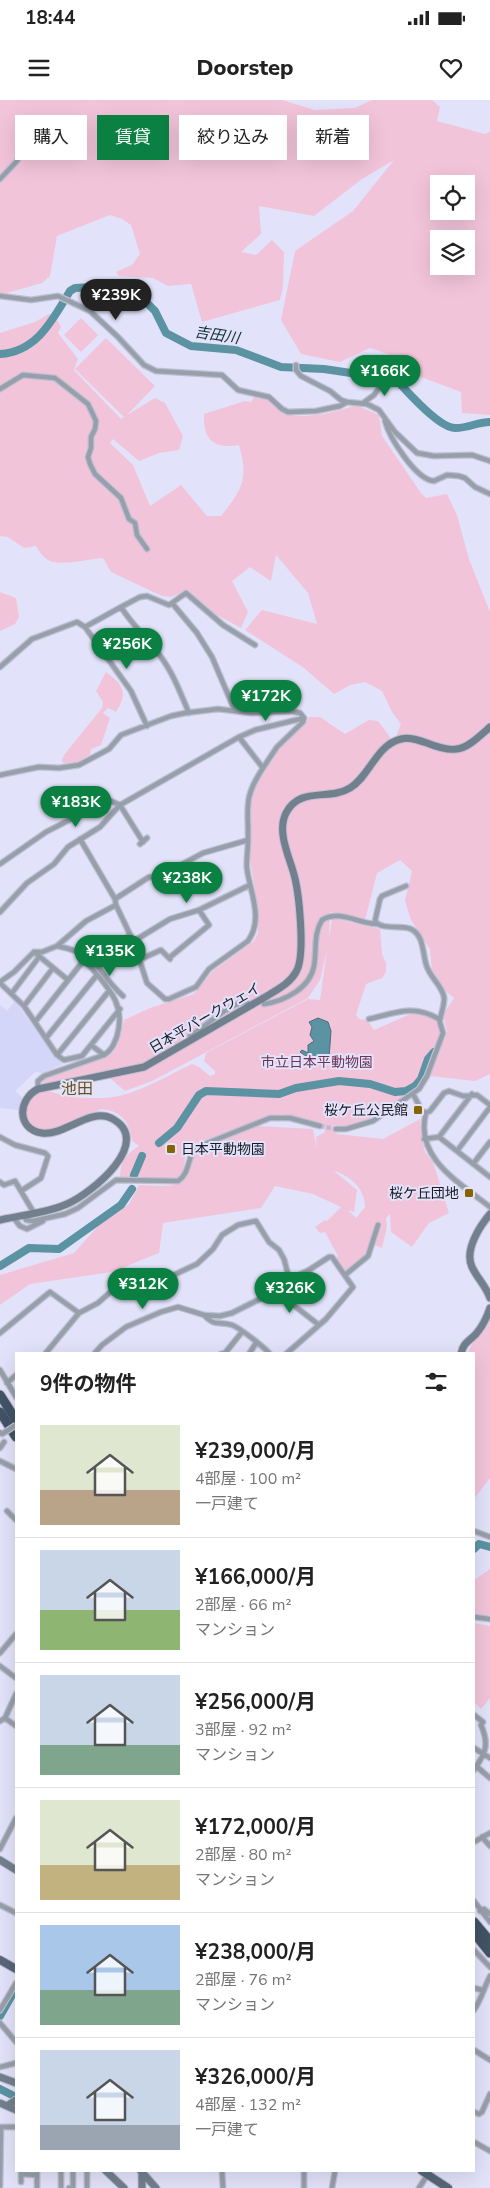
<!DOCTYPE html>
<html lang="ja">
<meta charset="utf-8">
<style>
:root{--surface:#fff;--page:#f2f2f2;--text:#222;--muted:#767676;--line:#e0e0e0;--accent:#0b8043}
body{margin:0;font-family:"Nunito Sans","Noto Sans JP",sans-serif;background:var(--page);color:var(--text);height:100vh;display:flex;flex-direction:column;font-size:19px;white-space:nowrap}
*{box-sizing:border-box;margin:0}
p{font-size:16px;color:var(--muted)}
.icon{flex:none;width:28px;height:28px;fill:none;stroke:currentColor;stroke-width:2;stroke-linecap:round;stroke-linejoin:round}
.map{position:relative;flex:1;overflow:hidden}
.details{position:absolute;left:15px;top:1252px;width:460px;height:820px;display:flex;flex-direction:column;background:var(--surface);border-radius:0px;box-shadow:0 5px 20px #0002}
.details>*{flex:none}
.banner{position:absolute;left:15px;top:15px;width:460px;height:45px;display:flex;gap:10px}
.buttons{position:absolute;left:430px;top:75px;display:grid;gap:10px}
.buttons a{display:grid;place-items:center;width:45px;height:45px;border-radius:0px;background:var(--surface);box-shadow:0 5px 20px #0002;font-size:25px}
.price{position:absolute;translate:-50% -42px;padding:0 11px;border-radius:18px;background:var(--accent);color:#fff;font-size:16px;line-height:32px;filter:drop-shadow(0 1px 2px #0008)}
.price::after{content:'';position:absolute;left:50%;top:30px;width:15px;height:11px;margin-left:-8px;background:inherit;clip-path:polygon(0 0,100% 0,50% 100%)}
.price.current{background:#222;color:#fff}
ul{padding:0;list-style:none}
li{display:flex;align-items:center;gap:15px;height:125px;padding:0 25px}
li+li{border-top:1px solid var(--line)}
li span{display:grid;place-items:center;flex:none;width:140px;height:100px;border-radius:0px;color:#555}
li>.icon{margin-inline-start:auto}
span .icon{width:60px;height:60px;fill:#fffc;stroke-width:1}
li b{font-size:21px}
h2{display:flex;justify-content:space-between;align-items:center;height:60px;padding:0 25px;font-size:21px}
.tag{padding:0 18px;border-radius:0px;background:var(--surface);box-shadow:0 5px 20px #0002;font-size:18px;line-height:45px}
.tag.current{background:var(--accent);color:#fff}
.status{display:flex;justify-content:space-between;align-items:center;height:35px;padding:0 25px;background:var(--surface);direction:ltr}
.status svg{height:14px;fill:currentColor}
header{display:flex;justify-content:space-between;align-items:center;height:65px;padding:0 25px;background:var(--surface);font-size:22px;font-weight:800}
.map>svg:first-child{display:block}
</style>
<div class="status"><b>18:44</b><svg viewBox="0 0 49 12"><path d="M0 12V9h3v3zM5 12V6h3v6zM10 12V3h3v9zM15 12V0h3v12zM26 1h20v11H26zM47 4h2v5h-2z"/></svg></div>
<header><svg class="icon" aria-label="menu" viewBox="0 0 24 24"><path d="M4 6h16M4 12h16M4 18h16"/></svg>Doorstep<svg class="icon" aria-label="heart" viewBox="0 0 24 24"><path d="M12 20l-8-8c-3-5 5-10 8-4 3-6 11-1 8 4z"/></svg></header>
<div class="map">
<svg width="490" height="2088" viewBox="0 0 490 2088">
<rect width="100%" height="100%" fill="#e2e3fa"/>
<!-- built -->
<path fill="#d3d5f9" d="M15,901L53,954L63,964L43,973L35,972L15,991L23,998L19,1010L0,1008V905L7,911Z"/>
<!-- green -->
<path fill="#f2c4da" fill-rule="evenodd" d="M0,0H282L315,10L355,8L372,0H432L440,7L437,21L485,34L490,32V315L462,313L461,292L413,274L396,257L370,248L340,262L301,254L281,220L295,151L353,111L394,60L362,79L314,116L259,106L261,134L241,152L256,155L272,140L284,152L283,187L280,200L202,222L191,184L168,186L153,178L119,176L116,172L132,165L140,154L131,125L122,119L110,115L57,136L50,176L42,183L0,195ZM439,84H466V111H439ZM439,139H466V166H439Z
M49,214L56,218L61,227L58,233L78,259L74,270L121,319L124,317L75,269L106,238L155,286L127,315L155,298L165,303L183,336L179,350L159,353L139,361L113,339L110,343L133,365L150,406L181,385L207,416H221C242,390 249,379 239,345C214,349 203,340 204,314L245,301L251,302L255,296H262C269,300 274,307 280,311C299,322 337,312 356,305L379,315L382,336L421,393L426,398L447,394L457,415L469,459L490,512V974L475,981L430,976L447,932L443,915L454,898L433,881L430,849L411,820L405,801L412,771L400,760L377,773L365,820L330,812L329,839L332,818L380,829L382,854L386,863V872L382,878L366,884L356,915L359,919L367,920L374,930L415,912L437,919L441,934L419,985L384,1011L369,1019L347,1026L332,1025L337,1034L383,1039L420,1019L422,1040L425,1052L433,1062L449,1113L429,1123L412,1147L391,1132L390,1114L386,1118L387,1127L382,1148L370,1143L363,1158L348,1170L343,1169L335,1159L338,1156L325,1132L320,1133L315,1127L325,1120L327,1121L341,1107L313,1094L275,1086L261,1108L163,1123L159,1153L112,1172L30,1184L0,1205V1175L74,1153L99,1125L129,1104L139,1085C176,1086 184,1092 194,1053L257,1026L313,1029L317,1050L316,1037L325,1032L323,1023L281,1014L272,1015L197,1043L186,1054L183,1071L175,1080L120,1077C120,1062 126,1054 139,1046L132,1041C129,1021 122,1011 101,1009C84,1017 24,1051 26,1010C26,1001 34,993 42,992C49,990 55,993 61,995C73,998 87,998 99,998C131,999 164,977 192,964L199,967L210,976L215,974V971L204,961L206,953L308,899L320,900L327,850L320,880L308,898L152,981L125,991L104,973L42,984L46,977C57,973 104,960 112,953C119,946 122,930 124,920L150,908L194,894L213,871L254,841L258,833V809L249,754L251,733L250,710L253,690L288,636L306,623L309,617H320L345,634L369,620L378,621L390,637L387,645L376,656L391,649L401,624L392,612L382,591L365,582L350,585L334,594L304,568L245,530L262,510L317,524L308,493L276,455L271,481L250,467L232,481L248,512L241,528L217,515L188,490L171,497L162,496L111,472L103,458C90,459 61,466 50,461C43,458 39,451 36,446L24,448L8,437L0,436V233L35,222ZM334,1071C351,1076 365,1089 365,1107L356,1118L348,1110L354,1112L357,1090Z
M81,218L98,235L81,252L64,235Z
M0,492L16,498L19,517L15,524L0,531Z
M106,572C124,585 128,593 116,612L108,608L103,613L110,618L101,645L91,649L90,655L76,663H63L62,660L64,655L102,608L103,602L96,591Z
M490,1219V1378L474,1399V1254H468L473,1241Z
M490,1469V1515L474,1514V1480Z
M474,1523L490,1526V1598L481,1609L474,1602Z"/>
<!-- water -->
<path fill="#5b93a3" stroke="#486f7d" d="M318,918L328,922L331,931L329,958L325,961L312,960L300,952L302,950L308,953V945L314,941L310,935L312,927L309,922Z"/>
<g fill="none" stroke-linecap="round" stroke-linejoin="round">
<!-- river -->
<path stroke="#5b93a3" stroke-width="8" d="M0,254C37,252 53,219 70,191L75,188L93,187L136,197L144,200L155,211L166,233L191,246L236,250L281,267L324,269L391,279L399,283C410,294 440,329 456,328C468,328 478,322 490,322
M159,1043L177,1028L199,995L206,991L279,994L296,988L339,981L370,984L395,992L406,991L415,986L421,979L428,959L434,952
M134,1075L142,1056
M0,1166L29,1148L59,1149L121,1105L132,1089
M474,1449L479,1444L490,1447
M0,1916L16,1888
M0,1989L16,1997"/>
<!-- street-tunnel -->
<path stroke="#babbcf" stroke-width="4.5" stroke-dasharray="4.5 2" stroke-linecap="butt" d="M320,1026L336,1029"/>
<!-- street casing -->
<g stroke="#bebfd3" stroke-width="7">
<path id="street" d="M0,79L17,61L23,47
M0,196L31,200L58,196L90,211L118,237L144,265L156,271L222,275L238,290L269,297L282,309L288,312L316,311L340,306L347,302L367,304L379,310L395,332L417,353L434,356L472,355L490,361
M296,265V270L301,276L330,291L341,300L347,302
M0,289L23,275L55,278L88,304L96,321L95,329L91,337V348L88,357L90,364L95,374L121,398L129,419L135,423L137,435L147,449
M363,303L374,295L389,274
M385,321C389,337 416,380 434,381L447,375L459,376L465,378L475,387L490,394
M172,503L197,533L212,557L235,611
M121,507L140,497L147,496L169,505L186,493L223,525L255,545
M85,527L131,591L147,626
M0,567L32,539L77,522L85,527L121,507C134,528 154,544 167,566C176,580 182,597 189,613
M0,675L39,667L59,668L79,665L109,649L121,635L171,616L185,613L218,609L252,613L291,611L300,613L304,618
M80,739L115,799L116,805L134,843L147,883L165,899H169L196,887L209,869L248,841C264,819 250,792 247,769C246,760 248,751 248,742C249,707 242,700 263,668
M140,744L147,738
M0,764L46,732L104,702L111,701L120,705L143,742
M406,786L382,796L380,799L375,821C382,831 401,824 411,829C425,836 422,855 427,867C431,878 442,886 444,897C445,904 441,913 440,920
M115,799L149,777H158L203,753L248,740
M116,805L86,821L57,846C102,855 94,870 123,896
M0,812L27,783L54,764L68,747L100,727L120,705L239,637L255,630L304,618L303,622L277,647L263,668L239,637
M134,841L170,819L199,810L250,785
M34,852H42L57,846
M169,858L209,825L199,810
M141,859L161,850L170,859
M94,861L130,835
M0,882L14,872L34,852L68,880
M0,883L24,906L57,955L64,960L82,956L120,909
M12,893L39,857
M264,904C285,901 310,888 314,866C317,849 313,835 322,820C339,809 359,824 377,824
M24,906L53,868
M35,922L84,860H85C105,885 127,902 117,936C114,944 112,950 104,955L91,945
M190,936C205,927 232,901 247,902
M46,938L97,875
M57,955L109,891
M38,989V981L44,976L104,955
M413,994L422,1011L426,1013C414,1058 460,1083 490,1107
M426,1013L430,1011L444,993L449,991L463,996L477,995L490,1005
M336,1029H346L373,1021L419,989L427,976L443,933L439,919C413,904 396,913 369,919
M0,1037L15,1045L45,1053L48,1056L41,1078L21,1091
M439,1037L472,994
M424,1039L439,1037L490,1077
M457,1051L490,1007
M473,1064L490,1042
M0,1082L4,1085L15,1081L34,1113
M24,1115L26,1120L33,1121L65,1114L78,1108L116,1080L178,1081C190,1073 187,1059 195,1048L270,1018H290L320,1026
M13,1117L20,1126L27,1129L43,1121
M345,1175L368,1156L378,1125
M276,1186L287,1200L319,1225
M79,1213L98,1203L115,1188H124L163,1180L197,1164L213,1149L222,1135L238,1125L256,1121L269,1142L279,1150L284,1159L289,1178
M204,1215C215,1227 218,1221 232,1225C240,1228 264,1247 270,1254
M0,1233L50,1192L79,1213L45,1254
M94,1254L102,1245L126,1227L161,1212L178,1207L204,1215L220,1216L232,1213L262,1198L276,1186L309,1170L329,1157H332L353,1187L326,1219L286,1254
M221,1254L225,1253L242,1232
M249,1254L256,1243
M0,1270L16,1297
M7,1283L16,1275
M0,1348L4,1342
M0,1361L16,1369
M7,1411L16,1420
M474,1431L490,1437
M474,1517L490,1519
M0,1553L16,1534
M0,1566L16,1578
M474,1615L483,1622L481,1625C490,1645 485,1654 474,1670
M5,1618L16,1626
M0,1621L5,1618L16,1594
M474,1648L490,1658
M476,1666L490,1678
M482,1737L490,1746
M474,1742L490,1733
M0,1749L16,1718
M474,1801L490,1822
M0,1805L16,1813
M480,1811L484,1809L490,1814
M474,1850L490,1867
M474,1888L482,1890
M0,1910L16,1883
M474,1910C481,1900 484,1888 490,1876
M0,1923L16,1942
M474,1950L490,1960
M0,1967L16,1963
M474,2012L479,2014L482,2012L490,1994
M0,2027H16
M474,2042L490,2051
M21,2071V2082
M222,2071L223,2088
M304,2071V2088
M21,2074L37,2075
M0,2086L1,2027
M37,2088V2071
M61,2088V2071
M69,2088H73V2071
M87,2088V2071
M332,2088L335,2071
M419,2088L430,2071"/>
</g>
<!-- secondary casing -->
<g stroke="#bebfd3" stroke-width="9">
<path id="secondary" d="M490,1114C480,1126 464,1150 472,1167C477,1178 486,1186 490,1198
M0,1120C22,1115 47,1113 67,1104C91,1094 156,1041 111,1018C90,1008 64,1036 42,1033C16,1029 18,999 38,989L144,967L267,896C278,889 290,883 296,872C306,856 299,790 293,771C288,754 277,731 286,713C300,686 329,701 350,688C370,676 376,645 401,639C410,637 418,640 427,643C459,656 465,649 490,627
M461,1254C463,1243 469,1241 476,1234C482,1227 487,1217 490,1208
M0,1760L16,1770
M0,1977L16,1983
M0,2003L16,2010
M7,2006L16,2000
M106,2071L124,2088
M141,2071L156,2088
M142,2088V2072"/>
</g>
<!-- primary casing -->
<g stroke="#bebfd3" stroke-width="10">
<path id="primary" d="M0,1860L16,1869
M422,2071L448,2088"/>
</g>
<!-- highway casing -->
<g stroke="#bebfd3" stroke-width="11">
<path id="highway" d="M0,1295L16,1320
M0,1312L16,1337
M474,1822L490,1841
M474,1833L490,1853"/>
</g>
<!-- street -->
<use href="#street" stroke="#97a0aa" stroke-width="4.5"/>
<!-- secondary -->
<use href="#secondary" stroke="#727f8d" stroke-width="7"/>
<!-- primary -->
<use href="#primary" stroke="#576778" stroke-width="8"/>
<!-- highway -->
<use href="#highway" stroke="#415366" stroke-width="9"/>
<!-- street-bridge casing -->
<g stroke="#bebfd3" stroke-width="7" stroke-linecap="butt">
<path id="street-bridge" d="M0,1332L2,1334L16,1325"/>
</g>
<!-- street-bridge -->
<use href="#street-bridge" stroke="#97a0aa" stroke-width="4.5"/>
</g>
<!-- markers -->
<g fill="#866400" stroke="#e2e3fa" stroke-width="2">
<rect x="413" y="1005" width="10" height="10" rx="2.5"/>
<rect x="166" y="1044" width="10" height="10" rx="2.5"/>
<rect x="464" y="1088" width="10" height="10" rx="2.5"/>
</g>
<g text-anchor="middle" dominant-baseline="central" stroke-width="4" stroke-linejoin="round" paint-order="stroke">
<!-- street labels -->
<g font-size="14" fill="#1a1a24" stroke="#e2e3fa">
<text transform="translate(205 918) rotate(-30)">日本平パークウェイ</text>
</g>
<!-- park labels -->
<g font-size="14" fill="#6f3455" stroke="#e2e3fa">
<text x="317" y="962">市立日本平動物園</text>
</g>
<!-- poi labels -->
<g font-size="14" fill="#1a1a24" stroke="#e2e3fa" text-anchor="end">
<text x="408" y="1010">桜ケ丘公民館</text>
<text x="181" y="1049" text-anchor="start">日本平動物園</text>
<text x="459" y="1093">桜ケ丘団地</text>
</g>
<!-- water labels -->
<g font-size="15" font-style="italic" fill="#112e36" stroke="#e2e3fa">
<text transform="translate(217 235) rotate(9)">吉田川</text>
</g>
<!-- quarter labels -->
<g font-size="16" fill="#695117" stroke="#e2e3fa">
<text x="77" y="989">池田</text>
</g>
</g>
</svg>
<div class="buttons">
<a><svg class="icon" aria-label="locate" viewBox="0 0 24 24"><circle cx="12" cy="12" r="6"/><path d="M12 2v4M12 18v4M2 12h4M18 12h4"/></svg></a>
<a><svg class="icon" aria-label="layers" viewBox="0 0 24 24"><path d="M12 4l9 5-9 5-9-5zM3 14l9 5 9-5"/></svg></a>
</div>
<b class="price current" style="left:116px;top:221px">¥239K</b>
<b class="price" style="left:385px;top:297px">¥166K</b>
<b class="price" style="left:127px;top:570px">¥256K</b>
<b class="price" style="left:266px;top:622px">¥172K</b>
<b class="price" style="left:76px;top:728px">¥183K</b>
<b class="price" style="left:187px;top:804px">¥238K</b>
<b class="price" style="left:110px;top:877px">¥135K</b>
<b class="price" style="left:143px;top:1210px">¥312K</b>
<b class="price" style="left:290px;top:1214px">¥326K</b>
<div class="banner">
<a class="tag">購入</a>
<a class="tag current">賃貸</a>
<a class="tag">絞り込み</a>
<a class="tag">新着</a>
</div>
<section class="details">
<h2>9件の物件<svg class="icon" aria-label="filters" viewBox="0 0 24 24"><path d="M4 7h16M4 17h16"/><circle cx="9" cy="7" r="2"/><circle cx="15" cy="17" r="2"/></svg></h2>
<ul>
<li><span style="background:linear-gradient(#dfe7d0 65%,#b9a48a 0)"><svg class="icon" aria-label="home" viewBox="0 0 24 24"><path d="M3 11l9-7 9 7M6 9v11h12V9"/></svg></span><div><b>¥239,000/月</b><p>4部屋 · 100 m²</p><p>一戸建て</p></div></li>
<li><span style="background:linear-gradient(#c9d6e8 60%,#8fb573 0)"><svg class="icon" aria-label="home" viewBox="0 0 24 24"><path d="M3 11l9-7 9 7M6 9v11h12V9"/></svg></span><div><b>¥166,000/月</b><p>2部屋 · 66 m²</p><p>マンション</p></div></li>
<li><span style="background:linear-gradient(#c9d6e8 70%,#7fa58c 0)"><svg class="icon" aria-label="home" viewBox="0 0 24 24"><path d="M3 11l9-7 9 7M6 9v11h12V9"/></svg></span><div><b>¥256,000/月</b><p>3部屋 · 92 m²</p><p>マンション</p></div></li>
<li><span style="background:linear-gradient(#dfe7d0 65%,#c2b280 0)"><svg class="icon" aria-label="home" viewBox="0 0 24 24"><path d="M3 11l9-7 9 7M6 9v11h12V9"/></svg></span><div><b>¥172,000/月</b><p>2部屋 · 80 m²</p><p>マンション</p></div></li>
<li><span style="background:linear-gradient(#a9c7e8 65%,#7fa58c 0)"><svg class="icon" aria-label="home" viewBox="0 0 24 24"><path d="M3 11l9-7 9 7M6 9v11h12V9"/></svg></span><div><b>¥238,000/月</b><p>2部屋 · 76 m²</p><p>マンション</p></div></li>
<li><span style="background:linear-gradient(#c9d6e8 75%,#9aa5b1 0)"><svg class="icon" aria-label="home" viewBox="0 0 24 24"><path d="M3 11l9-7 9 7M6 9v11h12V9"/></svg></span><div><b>¥326,000/月</b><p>4部屋 · 132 m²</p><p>一戸建て</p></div></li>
</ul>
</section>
</div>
